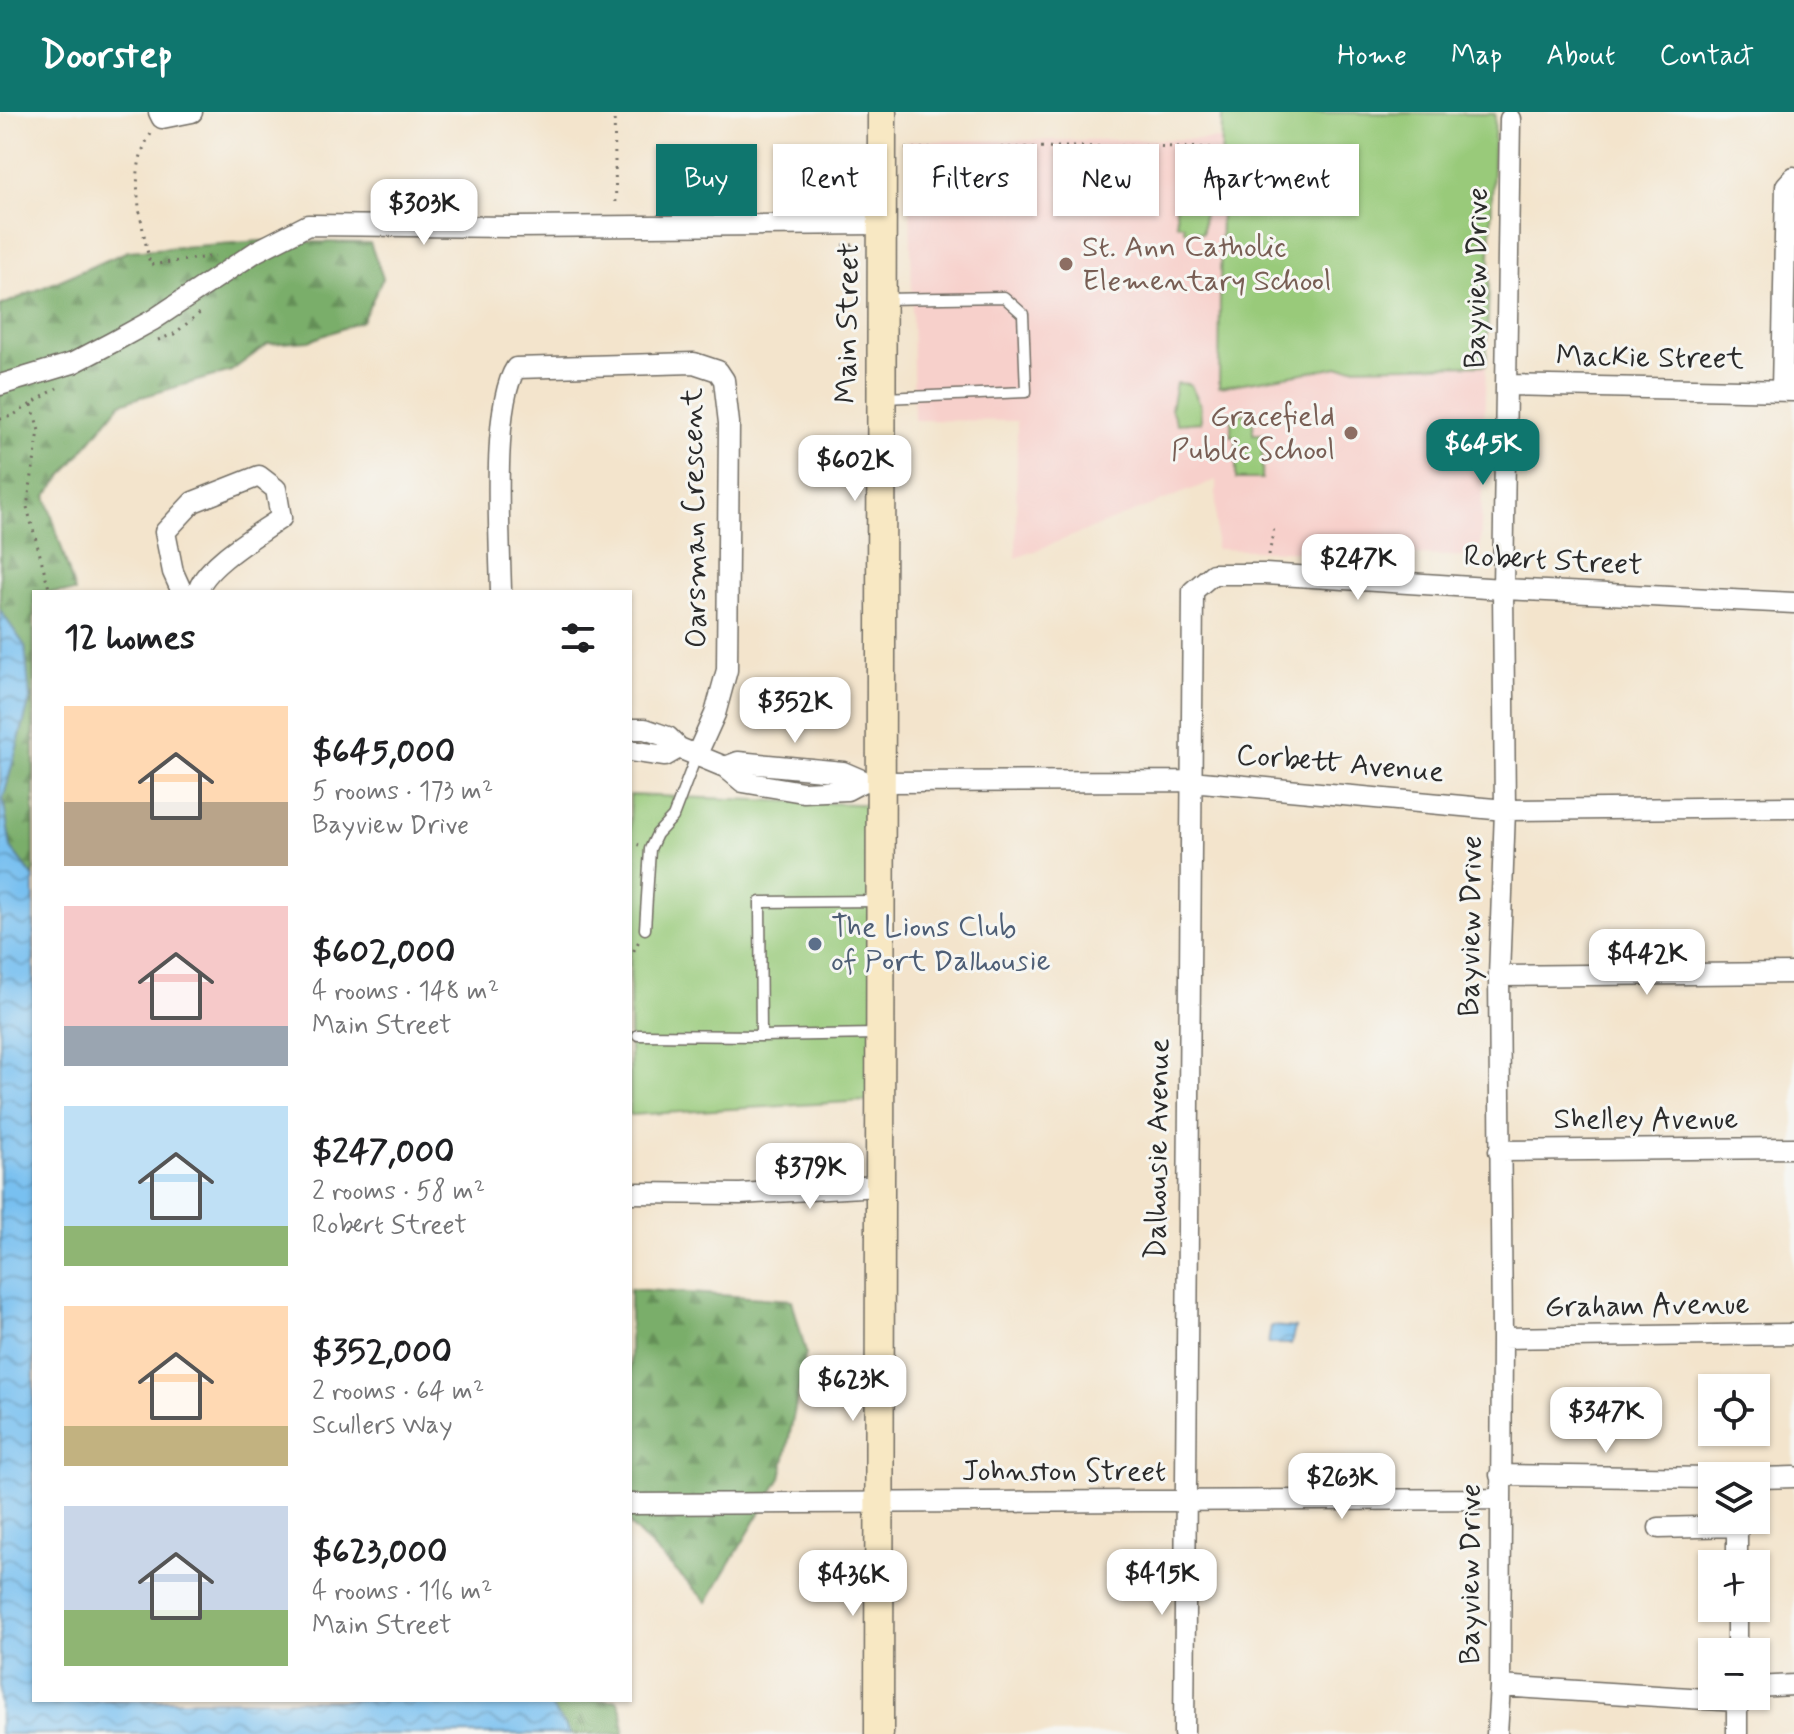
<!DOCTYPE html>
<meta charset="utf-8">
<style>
:root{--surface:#fff;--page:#f2f2f2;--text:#202124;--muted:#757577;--accent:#0f766e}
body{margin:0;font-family:Mynerve,sans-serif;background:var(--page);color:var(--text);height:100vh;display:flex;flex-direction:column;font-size:30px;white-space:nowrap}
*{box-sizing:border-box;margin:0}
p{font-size:26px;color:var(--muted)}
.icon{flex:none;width:44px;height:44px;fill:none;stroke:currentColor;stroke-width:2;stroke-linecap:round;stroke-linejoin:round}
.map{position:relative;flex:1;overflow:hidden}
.side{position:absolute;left:32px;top:478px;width:600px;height:1112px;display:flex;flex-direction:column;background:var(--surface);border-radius:0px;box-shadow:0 2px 6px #0004}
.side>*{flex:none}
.guide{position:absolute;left:656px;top:32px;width:760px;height:72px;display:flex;gap:16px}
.controls{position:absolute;left:1698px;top:1262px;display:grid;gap:16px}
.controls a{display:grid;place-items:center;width:72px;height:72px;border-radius:0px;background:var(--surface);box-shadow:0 2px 6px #0004;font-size:40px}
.price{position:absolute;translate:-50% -68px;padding:0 18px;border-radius:16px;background:#fff;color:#222;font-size:26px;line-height:52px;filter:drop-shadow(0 2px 4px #0008)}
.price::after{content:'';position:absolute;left:50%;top:48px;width:24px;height:18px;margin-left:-12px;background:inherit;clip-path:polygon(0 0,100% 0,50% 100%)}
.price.on{background:var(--accent);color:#fff}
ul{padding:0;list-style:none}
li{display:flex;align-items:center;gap:24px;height:200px;padding:0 32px}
li span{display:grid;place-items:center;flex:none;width:224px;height:160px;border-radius:0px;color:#555}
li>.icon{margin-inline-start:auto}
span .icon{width:96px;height:96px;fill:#fffc;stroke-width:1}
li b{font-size:34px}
h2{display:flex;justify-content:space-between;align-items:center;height:96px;padding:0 32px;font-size:34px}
.pill{padding:0 28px;border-radius:0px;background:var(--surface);box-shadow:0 2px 6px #0004;font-size:28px;line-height:72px}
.pill.on{background:var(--accent);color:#fff}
header{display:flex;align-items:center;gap:48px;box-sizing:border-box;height:112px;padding:0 40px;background:var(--accent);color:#fff}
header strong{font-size:38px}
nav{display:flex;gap:44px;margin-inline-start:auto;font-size:28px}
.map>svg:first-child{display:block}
</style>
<header>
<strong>Doorstep</strong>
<nav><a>Home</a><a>Map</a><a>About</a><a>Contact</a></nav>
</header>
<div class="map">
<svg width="1794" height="1622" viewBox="0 0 1794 1622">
<defs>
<pattern id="forest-firs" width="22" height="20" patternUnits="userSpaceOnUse" patternTransform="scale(2)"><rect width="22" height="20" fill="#7aae6a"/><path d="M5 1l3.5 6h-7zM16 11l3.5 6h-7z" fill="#648e57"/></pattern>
<pattern id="water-waves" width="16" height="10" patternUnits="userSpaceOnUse" patternTransform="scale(2)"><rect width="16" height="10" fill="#78c0f0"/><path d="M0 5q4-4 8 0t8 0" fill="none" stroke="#639cc3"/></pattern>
</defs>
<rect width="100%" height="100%" fill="#f6f6f2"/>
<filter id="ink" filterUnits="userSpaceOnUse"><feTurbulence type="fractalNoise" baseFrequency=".0125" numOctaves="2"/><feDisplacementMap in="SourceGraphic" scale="16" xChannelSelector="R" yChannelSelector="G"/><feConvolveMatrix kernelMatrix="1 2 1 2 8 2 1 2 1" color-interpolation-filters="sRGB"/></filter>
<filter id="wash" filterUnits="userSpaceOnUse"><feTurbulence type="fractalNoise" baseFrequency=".006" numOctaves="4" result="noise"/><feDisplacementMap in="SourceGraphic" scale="32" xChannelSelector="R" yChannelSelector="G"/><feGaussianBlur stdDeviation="1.8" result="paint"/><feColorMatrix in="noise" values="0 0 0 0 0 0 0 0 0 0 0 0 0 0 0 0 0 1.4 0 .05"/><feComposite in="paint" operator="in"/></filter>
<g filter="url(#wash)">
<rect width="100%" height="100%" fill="#f3e4cc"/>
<!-- built -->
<path fill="#f7d0cb" d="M1222,27L1219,275L1339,255L1486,253L1480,445L1216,437V368L1016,446L1017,309L914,308L909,29Z"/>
<!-- forest -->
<path fill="url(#forest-firs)" stroke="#526c4a" stroke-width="2" d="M260,129L370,131L383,166L362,209L309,229L268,232L231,259L121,291L46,384L75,480H34V766L11,736L3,687L30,587L25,534L0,498V194L128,139Z
M630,1177L792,1188L806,1241L781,1366L707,1490L630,1413Z
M546,1588H617L622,1599L624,1622H571Z"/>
<!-- green -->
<path fill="#99ca7a" stroke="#627a52" stroke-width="2" d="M1222,0L1495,2L1486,253L1339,255L1219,275Z
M1182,76H1200L1204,81L1203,121L1184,119V113L1177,112L1175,83Z
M1176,271L1190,272L1200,292L1201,310L1177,312L1171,297Z
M1231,302H1253V322H1263L1262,367H1236V325L1231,324Z
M630,683L880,693L881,988L630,1003Z"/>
<!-- water -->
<path fill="url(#water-waves)" stroke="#52768e" stroke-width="2" d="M0,498L25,534L30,587L3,687L11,736L34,766V1588H546L571,1622H0Z
M1271,1214L1295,1216L1291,1232H1268Z"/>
</g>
<g filter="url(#ink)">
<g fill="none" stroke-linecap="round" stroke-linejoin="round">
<!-- lane casing -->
<g stroke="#716c63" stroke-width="13">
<path id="lane" d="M883,187L1004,185L1023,202L1026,280L884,286
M645,817L650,737L657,722L673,705L697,642
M877,922L761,924L760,790L878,789
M638,923L761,924"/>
</g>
<!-- street casing -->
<g stroke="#716c63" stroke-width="23">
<path id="street" d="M159,0L162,6L192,0
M0,273L73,251L113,230L153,208L257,139L308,113L513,115L883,112
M1506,273L1794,279
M1782,278L1786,74L1794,65
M182,480L173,460L165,420L193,390L259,364L276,377L281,406C259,422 203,454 198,480
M501,480C500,430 491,293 516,256L694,251L718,259L724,268L729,311L727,558L715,602L697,642
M630,617H645L668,625L679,636L725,655L743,670L803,680L847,678L864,669
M630,639L665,644L679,636
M725,655L738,650L843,660L864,669L881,670L1191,669L1505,698L1794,695
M1499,864L1794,861
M1499,1039L1794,1036
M630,1081L740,1082L879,1074
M1502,1226L1794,1222
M1500,1363L1712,1366
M1756,1366L1794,1365
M630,1392L1499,1387
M1659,1416L1737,1414
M1737,1452V1408
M1737,1496V1540
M1500,1574L1737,1589
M1756,1575L1794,1573
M1737,1584V1622
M1184,1622L1193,479L1213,462H1265L1503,477L1794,491
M1497,1622L1500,1574L1502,1226L1499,864L1505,698L1503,477L1510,7"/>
</g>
<!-- secondary casing -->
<g stroke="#716c63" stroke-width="31">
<path id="secondary" d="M879,1622L882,0"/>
</g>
<!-- path -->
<path stroke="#716c63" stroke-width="3" stroke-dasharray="2 6" stroke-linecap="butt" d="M614,0L616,96
M151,22C125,60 143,112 150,153L215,144
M905,37L1145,34L1217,36
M843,133H860
M158,228L174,222L201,200
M32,293L39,319L27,395L50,480
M0,307L12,304L57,276
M1269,443L1274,415
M630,730L639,733
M630,846L640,827"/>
<!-- lane -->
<use href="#lane" stroke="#fff" stroke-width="10"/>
<!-- street -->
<use href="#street" stroke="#fff" stroke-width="20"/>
<!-- secondary -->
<use href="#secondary" stroke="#f8e8c3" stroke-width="28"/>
</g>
</g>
<!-- markers -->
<g fill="#8d6e63" stroke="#f6f6f2" stroke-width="3">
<circle cx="1066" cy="152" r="8"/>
<circle cx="1351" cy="321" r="8"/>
</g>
<circle fill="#5c6f8a" stroke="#f6f6f2" stroke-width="3" cx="815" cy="832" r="8"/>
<g text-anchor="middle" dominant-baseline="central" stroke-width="6" stroke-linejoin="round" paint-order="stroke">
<!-- education labels -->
<g font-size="30" fill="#785e54" stroke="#f6f6f2" text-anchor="start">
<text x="1082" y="135">St. Ann Catholic<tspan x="1082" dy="34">Elementary School</tspan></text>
<text x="1335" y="304" text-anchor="end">Gracefield<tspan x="1335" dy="34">Public School</tspan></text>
</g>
<!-- street labels -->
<g font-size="30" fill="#2b2b2b" stroke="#f6f6f2">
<text transform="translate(1477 166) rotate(-89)">Bayview Drive</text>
<text transform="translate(848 211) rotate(-89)">Main Street</text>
<text transform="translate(1650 246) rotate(1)">MacKie Street</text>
<text transform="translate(695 406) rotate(-91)">Oarsman Crescent</text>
<text transform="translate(1553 449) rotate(3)">Robert Street</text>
<text transform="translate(1340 652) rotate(5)">Corbett Avenue</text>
<text transform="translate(1471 814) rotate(-89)">Bayview Drive</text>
<text x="1646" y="1007">Shelley Avenue</text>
<text transform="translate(1158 1037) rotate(-89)">Dalhousie Avenue</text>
<text transform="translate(1647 1194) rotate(-1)">Graham Avenue</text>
<text x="1064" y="1359">Johnston Street</text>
<text transform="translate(1470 1462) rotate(-90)">Bayview Drive</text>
</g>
<!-- service labels -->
<g font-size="30" fill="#4e5e75" stroke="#f6f6f2" text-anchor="start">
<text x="831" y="815">The Lions Club<tspan x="831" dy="34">of Port Dalhousie</tspan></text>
</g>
</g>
</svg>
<div class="controls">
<a><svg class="icon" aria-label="locate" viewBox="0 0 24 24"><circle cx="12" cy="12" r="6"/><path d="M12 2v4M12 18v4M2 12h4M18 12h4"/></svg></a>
<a><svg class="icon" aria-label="layers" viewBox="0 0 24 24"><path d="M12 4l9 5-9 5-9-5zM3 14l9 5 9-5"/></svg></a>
<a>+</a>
<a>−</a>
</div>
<b class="price" style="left:424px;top:135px">$303K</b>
<b class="price on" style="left:1483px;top:375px">$645K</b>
<b class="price" style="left:855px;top:391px">$602K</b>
<b class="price" style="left:1358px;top:490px">$247K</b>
<b class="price" style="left:795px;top:633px">$352K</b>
<b class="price" style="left:1647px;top:885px">$442K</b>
<b class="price" style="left:810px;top:1099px">$379K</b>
<b class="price" style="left:853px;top:1311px">$623K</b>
<b class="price" style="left:1606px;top:1343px">$347K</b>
<b class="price" style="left:1342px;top:1409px">$263K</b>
<b class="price" style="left:1162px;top:1505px">$415K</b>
<b class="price" style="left:853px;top:1506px">$436K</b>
<div class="guide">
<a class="pill on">Buy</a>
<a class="pill">Rent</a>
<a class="pill">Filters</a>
<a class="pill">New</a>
<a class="pill">Apartment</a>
</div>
<section class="side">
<h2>12 homes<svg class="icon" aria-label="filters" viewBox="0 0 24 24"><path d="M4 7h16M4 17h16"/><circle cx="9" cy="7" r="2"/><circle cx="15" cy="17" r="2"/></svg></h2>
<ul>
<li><span style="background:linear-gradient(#ffd9b3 60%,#b9a48a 0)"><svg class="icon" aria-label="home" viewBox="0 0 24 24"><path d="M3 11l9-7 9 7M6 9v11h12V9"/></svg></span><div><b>$645,000</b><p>5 rooms · 173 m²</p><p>Bayview Drive</p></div></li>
<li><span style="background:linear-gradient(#f6c9c9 75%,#9aa5b1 0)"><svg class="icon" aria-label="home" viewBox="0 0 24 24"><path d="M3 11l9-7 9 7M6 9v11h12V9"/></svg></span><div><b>$602,000</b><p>4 rooms · 148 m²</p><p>Main Street</p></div></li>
<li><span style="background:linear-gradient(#bfe0f5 75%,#8fb573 0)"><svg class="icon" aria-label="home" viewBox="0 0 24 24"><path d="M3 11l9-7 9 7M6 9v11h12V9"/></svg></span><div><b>$247,000</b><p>2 rooms · 58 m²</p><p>Robert Street</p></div></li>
<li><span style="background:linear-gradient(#ffd9b3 75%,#c2b280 0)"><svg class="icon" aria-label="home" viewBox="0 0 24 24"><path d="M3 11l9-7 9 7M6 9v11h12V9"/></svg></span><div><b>$352,000</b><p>2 rooms · 64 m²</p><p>Scullers Way</p></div></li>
<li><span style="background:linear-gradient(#c9d6e8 65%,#8fb573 0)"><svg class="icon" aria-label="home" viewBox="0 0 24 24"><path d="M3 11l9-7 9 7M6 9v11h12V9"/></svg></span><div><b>$623,000</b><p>4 rooms · 116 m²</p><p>Main Street</p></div></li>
</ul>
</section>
</div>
